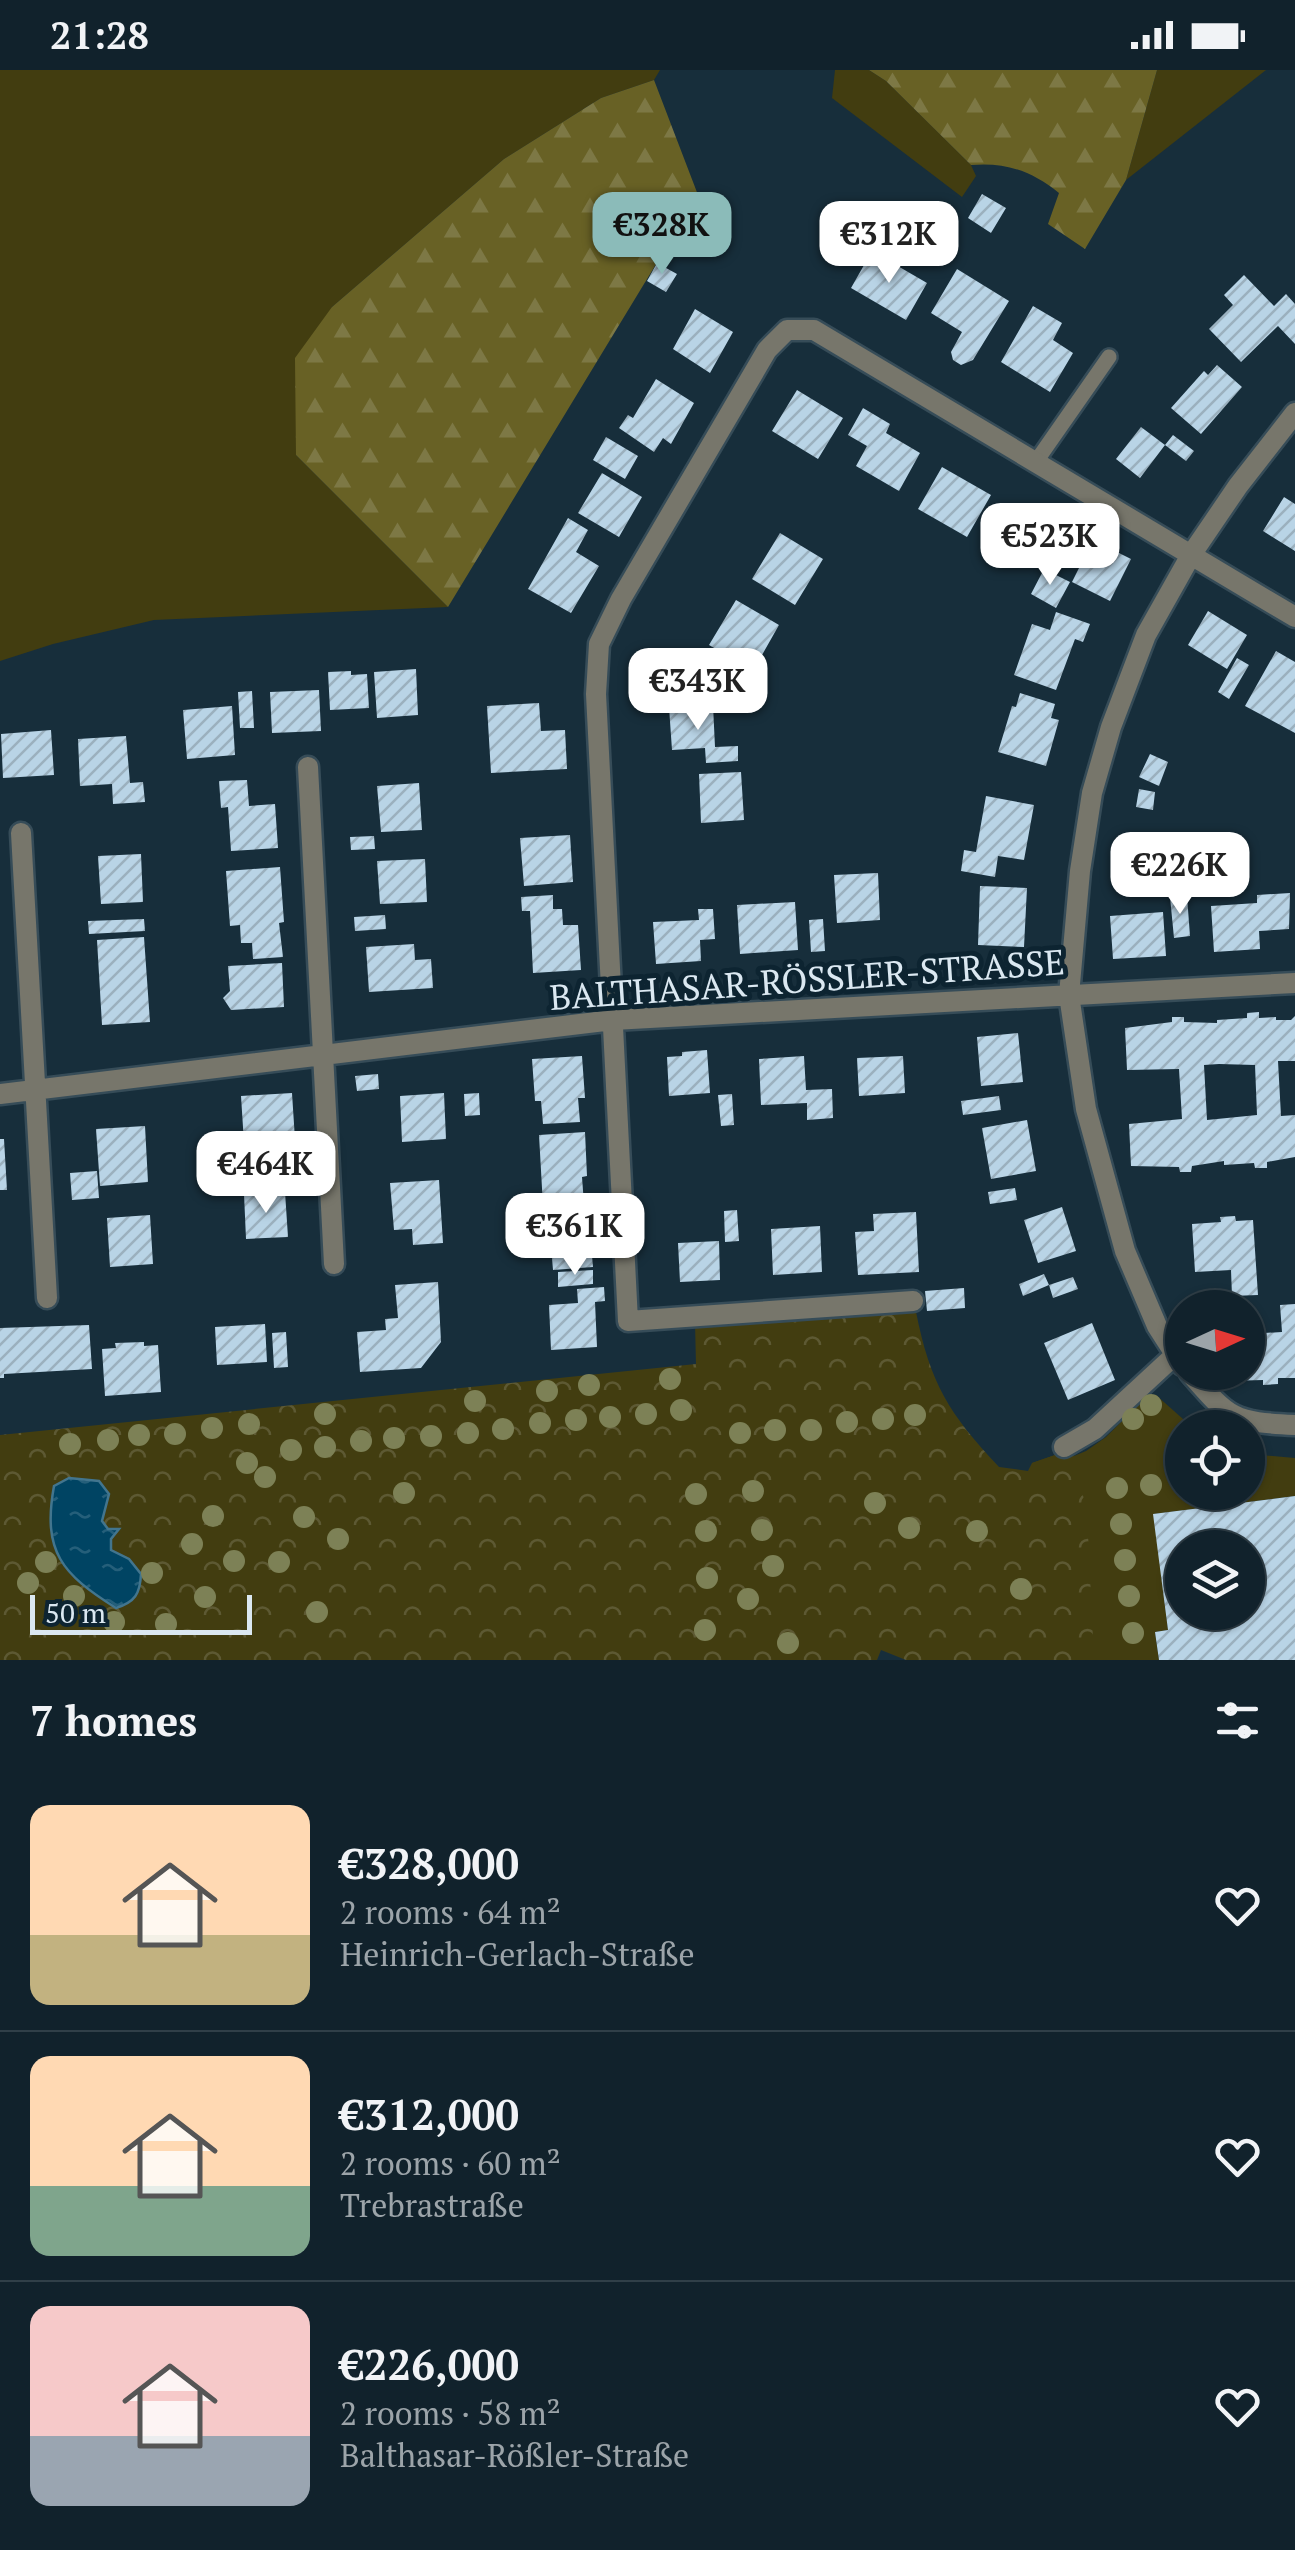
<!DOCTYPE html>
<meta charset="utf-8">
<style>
:root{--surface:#11222c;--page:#1a2a34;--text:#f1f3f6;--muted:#9ca4a9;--line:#303f48;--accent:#8bbbb9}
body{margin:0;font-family:"PT Serif",serif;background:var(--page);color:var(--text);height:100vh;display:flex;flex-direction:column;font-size:38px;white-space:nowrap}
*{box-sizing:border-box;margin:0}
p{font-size:32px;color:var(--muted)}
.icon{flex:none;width:55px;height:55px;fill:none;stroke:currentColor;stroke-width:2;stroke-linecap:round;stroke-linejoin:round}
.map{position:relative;height:1590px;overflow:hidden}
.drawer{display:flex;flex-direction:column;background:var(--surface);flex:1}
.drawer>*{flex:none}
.needle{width:65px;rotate:86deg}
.fabs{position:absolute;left:1165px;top:1220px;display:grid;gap:20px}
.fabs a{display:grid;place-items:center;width:100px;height:100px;border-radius:50%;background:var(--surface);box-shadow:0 2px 8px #0004,0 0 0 2px var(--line);font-size:50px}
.scale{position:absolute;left:30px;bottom:25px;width:222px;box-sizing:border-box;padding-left:10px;border:5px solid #dbe8f1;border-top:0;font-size:28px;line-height:35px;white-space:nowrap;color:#dbe8f1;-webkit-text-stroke:8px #0d2431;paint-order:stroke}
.price{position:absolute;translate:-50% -85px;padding:0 22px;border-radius:20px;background:#fff;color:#222;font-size:32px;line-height:65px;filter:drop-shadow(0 2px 5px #0008)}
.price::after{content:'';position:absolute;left:50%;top:60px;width:30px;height:22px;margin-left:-15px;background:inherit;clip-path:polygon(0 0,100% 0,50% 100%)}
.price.active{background:var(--accent);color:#111}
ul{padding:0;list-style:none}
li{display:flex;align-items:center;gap:30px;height:250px;padding:0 30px}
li+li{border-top:2px solid var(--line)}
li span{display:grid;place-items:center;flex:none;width:280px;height:200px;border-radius:20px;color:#555}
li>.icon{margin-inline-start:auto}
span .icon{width:120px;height:120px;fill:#fffc;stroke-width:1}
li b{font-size:42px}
h2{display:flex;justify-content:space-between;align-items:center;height:120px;padding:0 30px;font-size:42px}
.status{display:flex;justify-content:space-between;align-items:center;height:70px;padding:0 50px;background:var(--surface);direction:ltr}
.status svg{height:28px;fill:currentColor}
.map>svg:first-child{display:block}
</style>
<div class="status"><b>21:28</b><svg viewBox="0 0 49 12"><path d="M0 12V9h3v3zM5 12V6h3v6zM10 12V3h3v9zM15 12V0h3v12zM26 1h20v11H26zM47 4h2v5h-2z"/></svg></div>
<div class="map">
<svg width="1295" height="1590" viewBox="0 0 1295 1590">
<defs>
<pattern id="forest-firs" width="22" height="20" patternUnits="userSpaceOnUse" patternTransform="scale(2.5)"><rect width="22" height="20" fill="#686125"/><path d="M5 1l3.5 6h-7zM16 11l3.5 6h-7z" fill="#7d7845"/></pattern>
<pattern id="park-crowns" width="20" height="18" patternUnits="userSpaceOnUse" patternTransform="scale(2.5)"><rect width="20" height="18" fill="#423d10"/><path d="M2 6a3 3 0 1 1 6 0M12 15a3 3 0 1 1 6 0" fill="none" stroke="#5d5933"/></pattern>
<pattern id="water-ripples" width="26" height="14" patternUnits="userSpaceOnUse" patternTransform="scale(2.5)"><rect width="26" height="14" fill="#004463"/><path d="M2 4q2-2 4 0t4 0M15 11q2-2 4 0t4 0" fill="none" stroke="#255f7a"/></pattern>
<pattern id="building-hatch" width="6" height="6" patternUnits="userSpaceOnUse" patternTransform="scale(2.5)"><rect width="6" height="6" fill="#b9d4e6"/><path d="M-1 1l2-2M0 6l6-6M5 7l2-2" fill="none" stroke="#9bb0be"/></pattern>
</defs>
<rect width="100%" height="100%" fill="#172e3b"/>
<!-- green -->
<path fill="#423d10" d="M0,0H660L654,10L601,28L504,89L332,237L296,385L448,537L154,550L53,574L0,591Z
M835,0H869L886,11L971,95L976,106L962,127L832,28Z
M1157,0H1266L1126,110Z
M1156,1325L1192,1357L1182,1358V1422H1248V1384L1295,1388V1426L1154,1444L1168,1560L1155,1562L1159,1590H1069L1032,1393L1058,1384L1074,1386L1086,1381L1106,1367L1147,1326Z"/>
<!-- forest -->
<path fill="url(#forest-firs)" d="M869,0H1157L1126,110L1085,179L1048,154L1059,123C1032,101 1006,92 971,95L886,11Z
M654,10L698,125L448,537L296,385L295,288L332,237L504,89L601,28Z"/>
<!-- park -->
<path fill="url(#park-crowns)" d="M916,1242C930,1313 949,1344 999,1397L1028,1401L1032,1393L1058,1384L1074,1386L1087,1443L1094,1590H906L881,1580L877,1590H0V1365L696,1294L695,1252Z"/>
<!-- water -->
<path fill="url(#water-ripples)" stroke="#42758e" stroke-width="2.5" d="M69,1408L99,1411L109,1424L102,1451L108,1459H119L111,1469V1480L129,1489L141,1504C140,1524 135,1532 116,1538C62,1504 42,1482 54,1416Z"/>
<!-- building -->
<path fill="url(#building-hatch)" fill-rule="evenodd" d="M982,124L1006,138L991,163L968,148Z
M872,181L927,213L906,250L851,218Z
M657,193L677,204L666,222L647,211Z
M957,199L1009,231L973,290L961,295L953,290L951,282L962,262L931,243Z
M1244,205L1274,236L1286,224L1295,234V274L1278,256L1241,292L1209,259L1233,235L1224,225Z
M1033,236L1062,253L1053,270L1073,283L1050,322L1001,292Z
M695,239L733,262L710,303L673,279Z
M1217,295L1242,317L1201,364L1171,338L1204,301L1208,305Z
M656,309L694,333L671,374L663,368L654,382L619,358L628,345L633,348Z
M797,320L843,348L818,389L772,361Z
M863,338L890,354L886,363L920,383L899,421L856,396L867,376L848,365Z
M1141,357L1165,375L1140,408L1116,389Z
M1173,365L1194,381L1186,391L1165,375Z
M606,367L638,386L625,409L593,390Z
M942,397L991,425L967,467L918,439Z
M602,403L642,427L619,467L578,443Z
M1284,427L1295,434V481L1263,461Z
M568,448L588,460L576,482L599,496L571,543L528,519Z
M780,463L823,489L795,535L752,509Z
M1093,470L1131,489L1110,531L1072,512Z
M1044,499L1070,512L1056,538L1031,524Z
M736,530L779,555L753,601L709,575Z
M1208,541L1247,565L1227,599L1188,575Z
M1056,542L1090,554L1083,572L1075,569L1056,620L1014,605L1032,554L1050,560Z
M1276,581L1295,592V663L1245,636Z
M1237,588L1249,595L1229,629L1218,622Z
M416,599L418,645L377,648L374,602Z
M351,601V605L367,604L369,638L330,640L328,602Z
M319,620L321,661L272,663L270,622Z
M252,621L254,658H240L238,622Z
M1020,623L1055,634L1051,648L1059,650L1046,696L998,682L1012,636L1016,637Z
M539,633L541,661L565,660L567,699L491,703L487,636Z
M713,635L715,677L738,676V691L706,693L705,678L672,680L669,637Z
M232,636L235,685L187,689L183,640Z
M51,660L54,705L3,708L1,664Z
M126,666L130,713L143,712L145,732L113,734L112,714L80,716L78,669Z
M1150,684L1168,692L1159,716L1139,707Z
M741,702L744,750L701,753L699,704Z
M247,710L249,736L275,734L278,778L231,781L228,737L221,738L219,711Z
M419,713L422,760L381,762L377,716Z
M1139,719L1155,722L1153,740L1136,737Z
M986,726L1034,735L1024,790L998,786L995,807L961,801L964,780L976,782Z
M570,765L573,812L524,816L520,768Z
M374,766L375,779L351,780L350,767Z
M141,784L143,832L101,834L98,786Z
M425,789L427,832L380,834L377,791Z
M280,797L284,852L279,853L283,887L253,889L252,873H241L240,855L230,856L226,801Z
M878,803L880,850L837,853L834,805Z
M980,816L1027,818L1024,877L978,875Z
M1290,823L1289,859L1259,861L1260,879L1214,882L1211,836L1257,833V825Z
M553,825V839H562L563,855H578L581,900L533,903L530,841H522L521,827Z
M1187,826L1190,866L1174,868L1170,827Z
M795,832L798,880L740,884L737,835Z
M698,839H713L715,869L700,870L701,891L656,894L653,852L699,850Z
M1163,842L1166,886L1113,889L1110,846Z
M385,845L386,859L355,861L354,847Z
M144,849L145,861L89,864L88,851Z
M823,849L825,881L811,882L809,850Z
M144,867L150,952L102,955L97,870Z
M414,874L415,890L431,889L433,918L369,922L366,877Z
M282,893L284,937L231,940L223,928L230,921L228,896Z
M1259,942V948L1276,947V950H1291L1295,946V991H1278L1281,1046L1295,1045V1087L1267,1092V1098H1255L1254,1093L1224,1095V1091L1192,1096L1191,1102H1180L1179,1097L1131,1096L1129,1054L1182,1049L1179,999L1127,1000L1125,958L1172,952V947H1184V952L1217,953V950L1247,948V943ZM1219,994L1255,995L1257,1045L1207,1050L1204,995Z
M1018,963L1023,1012L981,1016L977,967Z
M707,980L710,1023L669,1026L667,987L682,986V982Z
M582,986L585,1028H578L580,1052L543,1054L541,1031H535L532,989Z
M804,986L806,1020L832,1019L833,1048L807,1050V1033L761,1035L759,989Z
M903,986L905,1023L859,1026L857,988Z
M378,1004L379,1019L357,1021L355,1006Z
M292,1023L298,1116L247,1119L246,1104L252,1103L251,1073H244L241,1026Z
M444,1023L446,1069L402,1072L400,1026Z
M479,1023L480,1045L465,1046L464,1024Z
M732,1024L734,1055L721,1056L718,1025Z
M999,1026L1001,1040L963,1045L961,1031Z
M1027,1050L1036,1101L991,1109L982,1058Z
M145,1056L148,1112L100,1116L96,1059Z
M585,1062L587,1106L582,1107L584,1134L543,1136L539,1065Z
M0,1069H4L7,1120H0Z
M97,1101L99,1128L72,1130L70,1103Z
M439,1110L443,1173L413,1175L412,1159L394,1160L390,1113Z
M1015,1118L1017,1130L990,1134L988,1122Z
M285,1122L288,1167L246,1169L244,1124Z
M1062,1137L1076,1181L1038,1193L1024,1150Z
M737,1140L739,1171L725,1172L724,1141Z
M916,1142L919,1202L858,1205L855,1162L874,1161L873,1144Z
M150,1145L153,1194L110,1197L107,1148Z
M1235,1146L1236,1151L1253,1150L1258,1225L1232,1226L1231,1200L1195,1202L1192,1154L1221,1152L1220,1147Z
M589,1151L593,1197L553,1200L549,1153Z
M820,1156L822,1202L773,1205L771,1159Z
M719,1171L720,1210L680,1212L678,1173Z
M593,1200V1214L558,1217V1202Z
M1044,1204L1049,1215L1073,1207L1078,1219L1053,1228L1049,1215L1023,1226L1019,1214Z
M438,1212L441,1272L421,1298L360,1302L357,1262L386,1260L385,1249L398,1248L395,1215Z
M604,1217L605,1231L595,1232L597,1277L551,1280L549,1235L578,1233L577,1219Z
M964,1218L965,1238L927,1241L925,1221Z
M1295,1234V1308H1278V1314L1263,1315V1310L1228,1311V1302H1248V1264L1282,1262L1280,1235Z
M1092,1253L1115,1310L1068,1330L1044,1273Z
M265,1254L267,1292L217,1295L215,1257Z
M89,1255L92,1299L4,1304V1308H0V1258Z
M286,1262L288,1297L274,1298L272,1263Z
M144,1272V1276L158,1275L161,1322L105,1326L102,1279L116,1278L115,1273Z
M1295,1426V1590H1159L1155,1562L1168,1560L1153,1444ZM1182,1478H1248V1542H1182Z"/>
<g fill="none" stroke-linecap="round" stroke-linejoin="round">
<!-- service casing -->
<g stroke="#364c58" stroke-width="20">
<path id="service" d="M1035,393L1109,287"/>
</g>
<!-- minor casing -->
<g stroke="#364c58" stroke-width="25">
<path id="minor" d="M308,697L334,1194
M21,763L47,1228
M0,1024L613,950L1295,913
M913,1231L628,1251L596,624L599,574L621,529L767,280L787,260H814L1295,547
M1182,1295L1157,1256L1125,1181L1086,1039L1069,925L1080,801L1092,723L1111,657L1146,565L1191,485L1238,416L1295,343
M1189,1302C1230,1349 1232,1352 1295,1355
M1064,1377L1095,1359L1174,1286"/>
</g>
<!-- service -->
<use href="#service" stroke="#77766b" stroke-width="15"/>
<!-- minor -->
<use href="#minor" stroke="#77766b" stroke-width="20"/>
</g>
<!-- trees -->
<g fill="#7d8156">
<circle cx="670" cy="1309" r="11"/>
<circle cx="589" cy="1315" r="11"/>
<circle cx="547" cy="1321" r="11"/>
<circle cx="475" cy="1331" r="11"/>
<circle cx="1151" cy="1335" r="11"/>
<circle cx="681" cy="1340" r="11"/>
<circle cx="325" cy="1344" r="11"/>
<circle cx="646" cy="1344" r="11"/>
<circle cx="915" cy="1345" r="11"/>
<circle cx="610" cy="1347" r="11"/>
<circle cx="883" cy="1349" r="11"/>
<circle cx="1133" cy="1349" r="11"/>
<circle cx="576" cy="1350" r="11"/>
<circle cx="847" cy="1352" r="11"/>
<circle cx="540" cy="1353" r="11"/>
<circle cx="249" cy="1354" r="11"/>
<circle cx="212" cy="1358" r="11"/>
<circle cx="503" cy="1359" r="11"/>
<circle cx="775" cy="1360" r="11"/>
<circle cx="811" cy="1360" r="11"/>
<circle cx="468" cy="1363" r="11"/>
<circle cx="740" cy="1363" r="11"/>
<circle cx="175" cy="1364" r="11"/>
<circle cx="139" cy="1365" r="11"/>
<circle cx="431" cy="1366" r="11"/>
<circle cx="394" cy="1368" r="11"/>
<circle cx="108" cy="1370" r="11"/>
<circle cx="361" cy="1371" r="11"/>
<circle cx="70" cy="1374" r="11"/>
<circle cx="325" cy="1377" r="11"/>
<circle cx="291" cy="1380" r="11"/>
<circle cx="247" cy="1393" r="11"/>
<circle cx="265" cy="1407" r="11"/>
<circle cx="1151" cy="1415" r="11"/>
<circle cx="1117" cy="1418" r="11"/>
<circle cx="753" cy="1421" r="11"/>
<circle cx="404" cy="1423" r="11"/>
<circle cx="696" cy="1424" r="11"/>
<circle cx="875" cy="1433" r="11"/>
<circle cx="213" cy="1446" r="11"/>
<circle cx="304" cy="1447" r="11"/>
<circle cx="1121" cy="1454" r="11"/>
<circle cx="909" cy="1458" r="11"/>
<circle cx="762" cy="1460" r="11"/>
<circle cx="706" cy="1461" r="11"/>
<circle cx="977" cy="1461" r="11"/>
<circle cx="338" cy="1469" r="11"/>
<circle cx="192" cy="1474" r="11"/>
<circle cx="1125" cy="1490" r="11"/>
<circle cx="234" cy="1491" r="11"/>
<circle cx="46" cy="1492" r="11"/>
<circle cx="279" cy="1492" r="11"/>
<circle cx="773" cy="1496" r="11"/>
<circle cx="152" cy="1503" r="11"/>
<circle cx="707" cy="1508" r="11"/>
<circle cx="28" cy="1513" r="11"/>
<circle cx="1021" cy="1519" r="11"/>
<circle cx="74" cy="1526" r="11"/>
<circle cx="1129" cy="1526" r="11"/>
<circle cx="205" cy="1527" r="11"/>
<circle cx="748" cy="1529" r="11"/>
<circle cx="317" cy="1542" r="11"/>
<circle cx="114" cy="1552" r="11"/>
<circle cx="166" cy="1554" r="11"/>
<circle cx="705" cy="1560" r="11"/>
<circle cx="1133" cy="1563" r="11"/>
<circle cx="788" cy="1573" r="11"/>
</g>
<g text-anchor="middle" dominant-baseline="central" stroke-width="10" stroke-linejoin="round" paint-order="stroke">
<!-- street labels -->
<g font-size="35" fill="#dbe8f1" stroke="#0d2431">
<text transform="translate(807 909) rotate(-4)">BALTHASAR-RÖSSLER-STRASSE</text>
</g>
</g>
</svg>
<div class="fabs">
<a><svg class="needle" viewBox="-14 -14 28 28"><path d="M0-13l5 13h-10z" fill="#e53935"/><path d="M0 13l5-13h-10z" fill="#9ca4a9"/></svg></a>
<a><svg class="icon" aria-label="locate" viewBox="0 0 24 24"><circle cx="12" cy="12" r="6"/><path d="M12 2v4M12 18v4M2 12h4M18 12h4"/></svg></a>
<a><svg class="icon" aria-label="layers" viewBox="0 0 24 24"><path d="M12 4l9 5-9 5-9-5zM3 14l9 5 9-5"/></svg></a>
</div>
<div class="scale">50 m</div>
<b class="price active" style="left:662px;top:207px">€328K</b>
<b class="price" style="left:889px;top:216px">€312K</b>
<b class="price" style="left:1050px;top:518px">€523K</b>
<b class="price" style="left:698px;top:663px">€343K</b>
<b class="price" style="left:1180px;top:847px">€226K</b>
<b class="price" style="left:266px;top:1146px">€464K</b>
<b class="price" style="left:575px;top:1208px">€361K</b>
</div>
<section class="drawer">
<h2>7 homes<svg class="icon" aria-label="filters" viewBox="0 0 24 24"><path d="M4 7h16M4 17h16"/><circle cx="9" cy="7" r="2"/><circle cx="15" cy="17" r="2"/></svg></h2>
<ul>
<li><span style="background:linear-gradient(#ffd9b3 65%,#c2b280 0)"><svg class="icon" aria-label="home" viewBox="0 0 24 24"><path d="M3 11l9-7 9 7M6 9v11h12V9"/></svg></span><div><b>€328,000</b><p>2 rooms · 64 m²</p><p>Heinrich-Gerlach-Straße</p></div><svg class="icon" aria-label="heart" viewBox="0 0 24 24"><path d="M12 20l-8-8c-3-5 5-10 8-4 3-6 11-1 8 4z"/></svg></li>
<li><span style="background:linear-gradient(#ffd9b3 65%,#7fa58c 0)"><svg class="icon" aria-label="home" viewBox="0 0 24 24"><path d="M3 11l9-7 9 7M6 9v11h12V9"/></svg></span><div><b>€312,000</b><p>2 rooms · 60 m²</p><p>Trebrastraße</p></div><svg class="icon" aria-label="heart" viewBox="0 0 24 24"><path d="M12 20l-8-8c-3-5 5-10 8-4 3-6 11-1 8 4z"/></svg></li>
<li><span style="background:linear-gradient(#f6c9c9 65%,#9aa5b1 0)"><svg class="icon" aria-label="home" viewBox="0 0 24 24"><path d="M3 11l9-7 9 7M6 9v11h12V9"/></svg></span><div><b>€226,000</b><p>2 rooms · 58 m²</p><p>Balthasar-Rößler-Straße</p></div><svg class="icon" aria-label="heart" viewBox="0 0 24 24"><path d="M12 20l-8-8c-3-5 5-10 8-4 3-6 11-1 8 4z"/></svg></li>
</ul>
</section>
